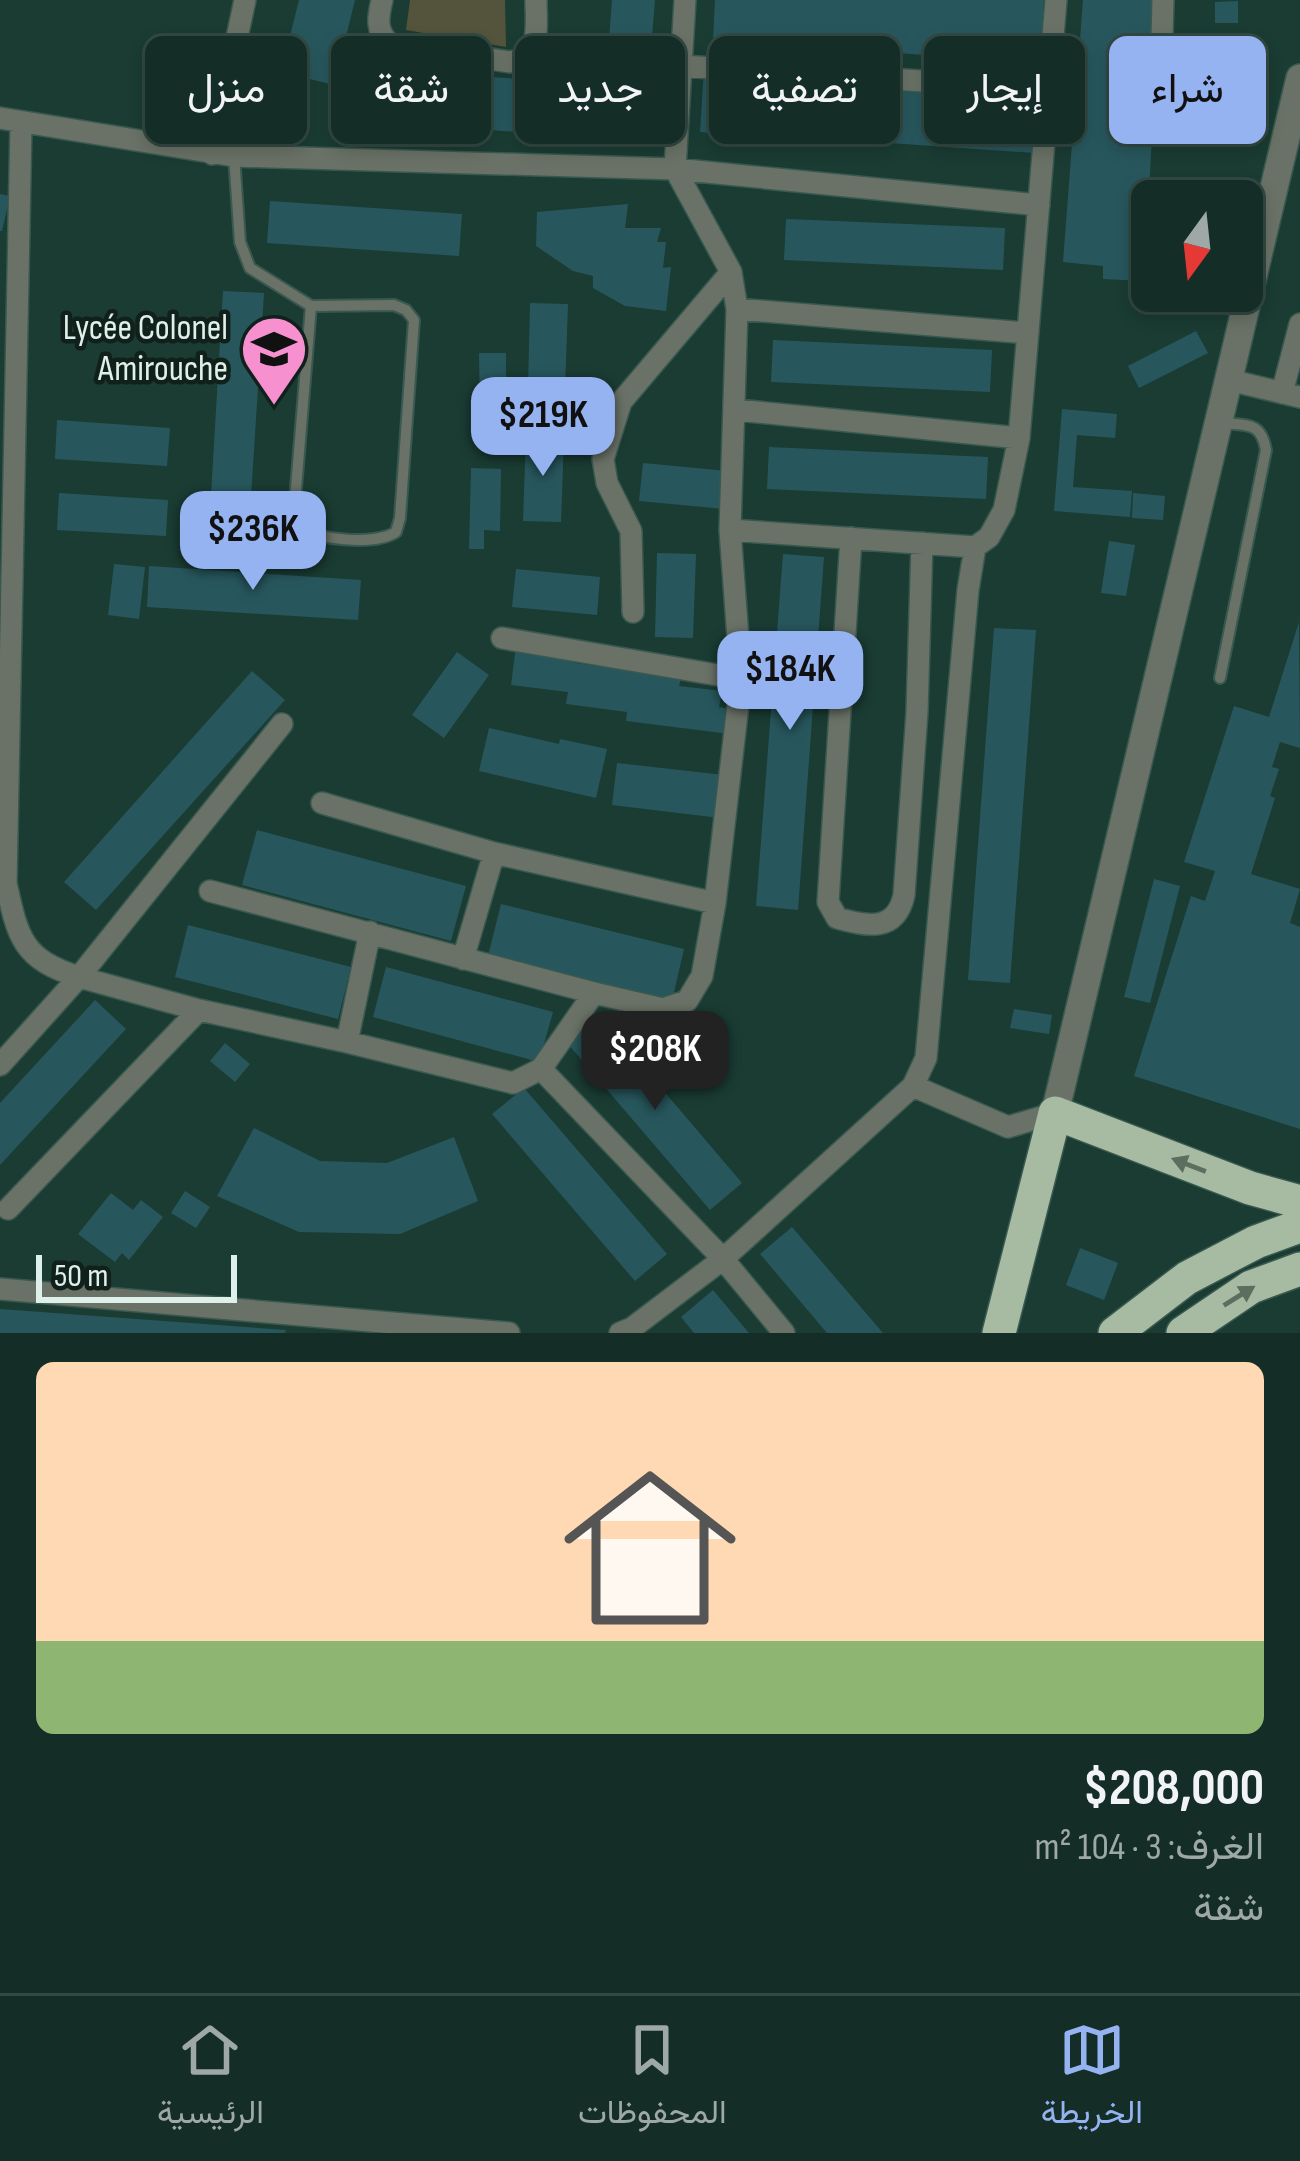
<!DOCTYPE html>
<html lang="ar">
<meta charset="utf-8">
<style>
:root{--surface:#142d26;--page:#213932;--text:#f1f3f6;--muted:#9da8a7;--line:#334943;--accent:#95b2f1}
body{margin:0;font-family:"Sofia Sans Condensed",Vazirmatn,sans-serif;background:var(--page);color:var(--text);direction:rtl;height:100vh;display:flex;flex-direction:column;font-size:45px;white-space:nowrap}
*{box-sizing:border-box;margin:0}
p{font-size:39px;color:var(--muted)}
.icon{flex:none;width:66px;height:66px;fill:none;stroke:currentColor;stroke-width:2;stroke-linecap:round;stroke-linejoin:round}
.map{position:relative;height:1333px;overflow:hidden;direction:ltr}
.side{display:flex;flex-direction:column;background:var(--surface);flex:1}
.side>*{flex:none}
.guide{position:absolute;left:36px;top:36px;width:1230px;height:108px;direction:rtl;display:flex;gap:24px}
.needle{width:78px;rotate:195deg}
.fabs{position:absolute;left:1131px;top:180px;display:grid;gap:24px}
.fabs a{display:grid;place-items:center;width:132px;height:132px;border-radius:18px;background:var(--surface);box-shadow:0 6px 18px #0003,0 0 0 3px var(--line);font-size:60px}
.scale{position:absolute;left:36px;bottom:30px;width:201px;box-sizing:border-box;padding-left:12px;border:6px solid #ddf0e9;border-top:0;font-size:33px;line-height:42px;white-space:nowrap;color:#ddf0e9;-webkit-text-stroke:9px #11201b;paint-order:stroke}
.price{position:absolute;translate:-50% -102px;padding:0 27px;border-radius:24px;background:var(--accent);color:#111;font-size:39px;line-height:78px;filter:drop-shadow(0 3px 6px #0008)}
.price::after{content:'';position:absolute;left:50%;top:72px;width:36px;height:27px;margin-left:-18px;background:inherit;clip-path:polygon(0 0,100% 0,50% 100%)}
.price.current{background:#222;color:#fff}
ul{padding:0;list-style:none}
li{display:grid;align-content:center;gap:24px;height:636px;padding:0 36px}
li+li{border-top:3px solid var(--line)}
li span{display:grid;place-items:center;height:372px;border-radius:18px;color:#555}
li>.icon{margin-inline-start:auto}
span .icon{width:216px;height:216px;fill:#fffc;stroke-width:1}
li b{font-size:51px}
.chip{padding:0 42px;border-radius:18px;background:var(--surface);box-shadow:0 6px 18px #0003,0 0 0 3px var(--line);font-size:42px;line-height:108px}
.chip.current{background:var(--accent);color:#111}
.tab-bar{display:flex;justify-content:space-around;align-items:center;height:168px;border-top:3px solid var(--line);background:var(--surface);font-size:33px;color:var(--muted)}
.tab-bar a{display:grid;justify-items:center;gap:6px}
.tab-bar .current{color:var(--accent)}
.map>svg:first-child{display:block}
</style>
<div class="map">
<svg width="1300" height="1333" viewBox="0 0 1300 1333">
<rect width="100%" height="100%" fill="#1a3c33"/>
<!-- green -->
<path fill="#54533b" d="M410,0H505L506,47L406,30Z"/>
<!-- building -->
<path fill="#27575d" d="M299,0H355L334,85L281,72Z
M612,0H655L645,122L603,119Z
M715,0H1044L1040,63L713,40Z
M1083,0H1162L1157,73L1120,71L1119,81L1155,83L1144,281L1103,279V266L1063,262Z
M1238,1V23H1215V2Z
M1212,62L1241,66L1236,98L1207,93Z
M704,70L745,73L741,135L700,132Z
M751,71L792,74L788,136L747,133Z
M426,73L522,79L518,132L422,125Z
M794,74L1039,91L1034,153L790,136Z
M0,194L10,196L2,231H0Z
M270,201L462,214L459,256L267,243Z
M628,204L625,228H661L657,242H666L663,268L671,267L666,311L625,306L593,288V276L573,271L536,246L537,212Z
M786,219L1005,228L1003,270L784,260Z
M223,291L264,293L251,497L211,495Z
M530,303L568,304L565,389L528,388Z
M1196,331L1208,353L1139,388L1128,366Z
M773,340L992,350L990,392L771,382Z
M479,353H506V415H480Z
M1062,409L1117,414L1115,438L1077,435L1073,487L1132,491L1130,517L1054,511Z
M57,420L170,428L167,466L55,459Z
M526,436L564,438L561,522L523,521Z
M769,447L988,457L986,499L767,489Z
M643,463L727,471L724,509L639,501Z
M471,468L501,469L500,531L484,530V549H469Z
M59,493L168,500L166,536L57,530Z
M1133,493L1165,496L1163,520L1132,518Z
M1109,541L1135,545L1126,596L1101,593Z
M657,553L696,554L693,638L655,637Z
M783,554L824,557L798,910L756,906Z
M114,564L145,567L139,619L108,615Z
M149,566L361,580L358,620L147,607Z
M516,569L600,577L597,615L512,607Z
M1299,622L1300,748L1280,742L1272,767L1279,769L1270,796L1275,798L1251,874L1300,889L1290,923L1300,927V1129L1134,1076L1191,896L1205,901L1215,871L1184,862L1234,706L1269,717Z
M994,628L1036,630L1010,983L968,980Z
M516,646L576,654L575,663L681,677L679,686L722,691L719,707L733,709L730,734L626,721L627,712L566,704L568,692L511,685Z
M457,652L489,675L444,738L412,715Z
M252,671L285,700L96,910L64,882Z
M489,728L559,744L560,739L607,749L596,798L479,771Z
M617,763L724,775L720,818L612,805Z
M257,830L466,886L451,941L242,885Z
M1154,879L1180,886L1150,1003L1124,997Z
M501,904L684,949L671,1005L487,960Z
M188,925L351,967L338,1019L175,977Z
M386,967L553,1012L539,1062L373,1017Z
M95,1000L126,1029L0,1165V1103Z
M1014,1009L1052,1015L1049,1034L1010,1028Z
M600,1016L742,1183L710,1210L568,1044Z
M225,1043L250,1064L235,1082L210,1061Z
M524,1088L667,1254L635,1281L492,1114Z
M254,1128L320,1161L387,1163L454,1137L478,1201L400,1234L299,1232L217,1196Z
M185,1191L210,1207L196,1228L171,1213Z
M111,1193L133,1210L141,1200L163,1217L129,1260L122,1253L115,1262L78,1234Z
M792,1227L883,1333H827L760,1254Z
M1080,1248L1118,1263L1104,1300L1066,1285Z
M713,1290L749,1333H694L681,1317Z
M0,1309L286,1330L285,1333H0Z"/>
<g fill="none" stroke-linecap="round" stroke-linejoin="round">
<!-- service casing -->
<g stroke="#395950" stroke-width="14">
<path id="service" d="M234,156L240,242L250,268L311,306L394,305L406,310L414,320L400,518L396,532C375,546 314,540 293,525L311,306
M1220,678L1266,450C1261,421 1247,426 1222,423"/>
</g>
<!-- minor casing -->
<g stroke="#395950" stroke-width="24">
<path id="minor" d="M382,0C378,17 375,31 390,44L510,62C542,57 536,26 536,0
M682,66L1049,89
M1160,109L1163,0
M0,118L234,156L675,169L1039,205
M212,154L245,0
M737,309L1028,333
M1229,380L1300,397
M1282,393L1300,324
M737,410L1019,438
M730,530L975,547
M851,538L828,902L837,918C868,927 896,932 904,895L917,712L922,543
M633,612L631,531L607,483L603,459L621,402L731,272
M502,638L741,679
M282,724L79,977L199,1010L347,1042L513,1083L541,1069L594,993L663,1009L687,1001L702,976L715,903L741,679L730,530L737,309L731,272L675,169L685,0
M322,803L494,853L715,903
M210,891L594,993
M463,959L494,853
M347,1042L370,932
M0,1065L79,977C22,959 18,938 6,883L21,123
M541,1069L723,1259L784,1333
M913,1086L1008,1127L1055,1113
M8,1209L199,1010
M0,1289L509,1333
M620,1333L632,1328L723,1259L913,1086L926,1058L968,590L975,547L989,537L1004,510L1019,438L1056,0"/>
</g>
<!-- tertiary casing -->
<g stroke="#395950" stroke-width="30">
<path id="tertiary" d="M1055,1113L1300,78"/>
</g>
<!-- trunk casing -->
<g stroke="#395950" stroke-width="36">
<path id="trunk" d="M999,1333L1055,1113L1250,1188L1300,1202
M1115,1333L1187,1278L1256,1242L1300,1226
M1183,1333L1251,1287L1300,1269"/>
</g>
<!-- service -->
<use href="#service" stroke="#6a7267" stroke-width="10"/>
<!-- minor -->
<use href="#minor" stroke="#6a7267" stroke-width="21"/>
<!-- tertiary -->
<use href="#tertiary" stroke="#6a7267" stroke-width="27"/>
<!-- trunk -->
<use href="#trunk" stroke="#a7bba2" stroke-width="33"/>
</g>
<!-- one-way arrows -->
<defs><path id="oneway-solid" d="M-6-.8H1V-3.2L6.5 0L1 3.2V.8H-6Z" transform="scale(3)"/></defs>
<g fill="#5c6e5e">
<use href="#oneway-solid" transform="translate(1189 1165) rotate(-159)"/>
<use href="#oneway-solid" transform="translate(1239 1296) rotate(-32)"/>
</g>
<!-- icons -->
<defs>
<g id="school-pin" transform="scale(3.45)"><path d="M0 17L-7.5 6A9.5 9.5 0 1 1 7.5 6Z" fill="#f790ce" stroke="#11201b"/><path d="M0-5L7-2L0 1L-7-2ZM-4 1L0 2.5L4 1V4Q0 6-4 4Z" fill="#111"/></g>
</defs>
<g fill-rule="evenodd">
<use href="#school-pin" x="274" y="349"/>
</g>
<g text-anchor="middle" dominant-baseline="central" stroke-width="9" stroke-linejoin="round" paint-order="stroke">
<!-- poi labels -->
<g font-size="36" fill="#ddf0e9" stroke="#11201b" text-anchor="end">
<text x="228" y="328">Lycée Colonel<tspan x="228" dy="41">Amirouche</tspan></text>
</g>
</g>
</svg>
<div class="fabs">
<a><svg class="needle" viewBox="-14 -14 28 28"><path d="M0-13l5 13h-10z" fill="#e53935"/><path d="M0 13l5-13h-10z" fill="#9da8a7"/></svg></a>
</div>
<div class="scale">50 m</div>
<b class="price" style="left:543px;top:479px">$219K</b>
<b class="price" style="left:253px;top:593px">$236K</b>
<b class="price" style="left:790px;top:733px">$184K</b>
<b class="price current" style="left:655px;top:1113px">$208K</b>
<div class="guide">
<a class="chip current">شراء</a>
<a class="chip">إيجار</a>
<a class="chip">تصفية</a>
<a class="chip">جديد</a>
<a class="chip">شقة</a>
<a class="chip">منزل</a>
</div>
</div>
<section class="side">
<ul>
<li><span style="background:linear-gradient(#ffd9b3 75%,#8fb573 0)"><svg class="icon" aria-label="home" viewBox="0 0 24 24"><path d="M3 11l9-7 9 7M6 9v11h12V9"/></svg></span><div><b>$208,000</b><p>الغرف: 3 · 104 m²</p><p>شقة</p></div></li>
</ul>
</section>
<nav class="tab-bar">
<a class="current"><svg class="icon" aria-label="map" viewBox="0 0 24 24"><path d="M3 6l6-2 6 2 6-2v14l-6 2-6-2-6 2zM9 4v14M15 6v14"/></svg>الخريطة</a>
<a><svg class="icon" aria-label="saved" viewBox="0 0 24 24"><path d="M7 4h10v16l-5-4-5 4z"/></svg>المحفوظات</a>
<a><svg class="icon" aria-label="home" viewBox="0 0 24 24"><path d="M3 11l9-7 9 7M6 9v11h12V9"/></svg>الرئيسية</a>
</nav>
